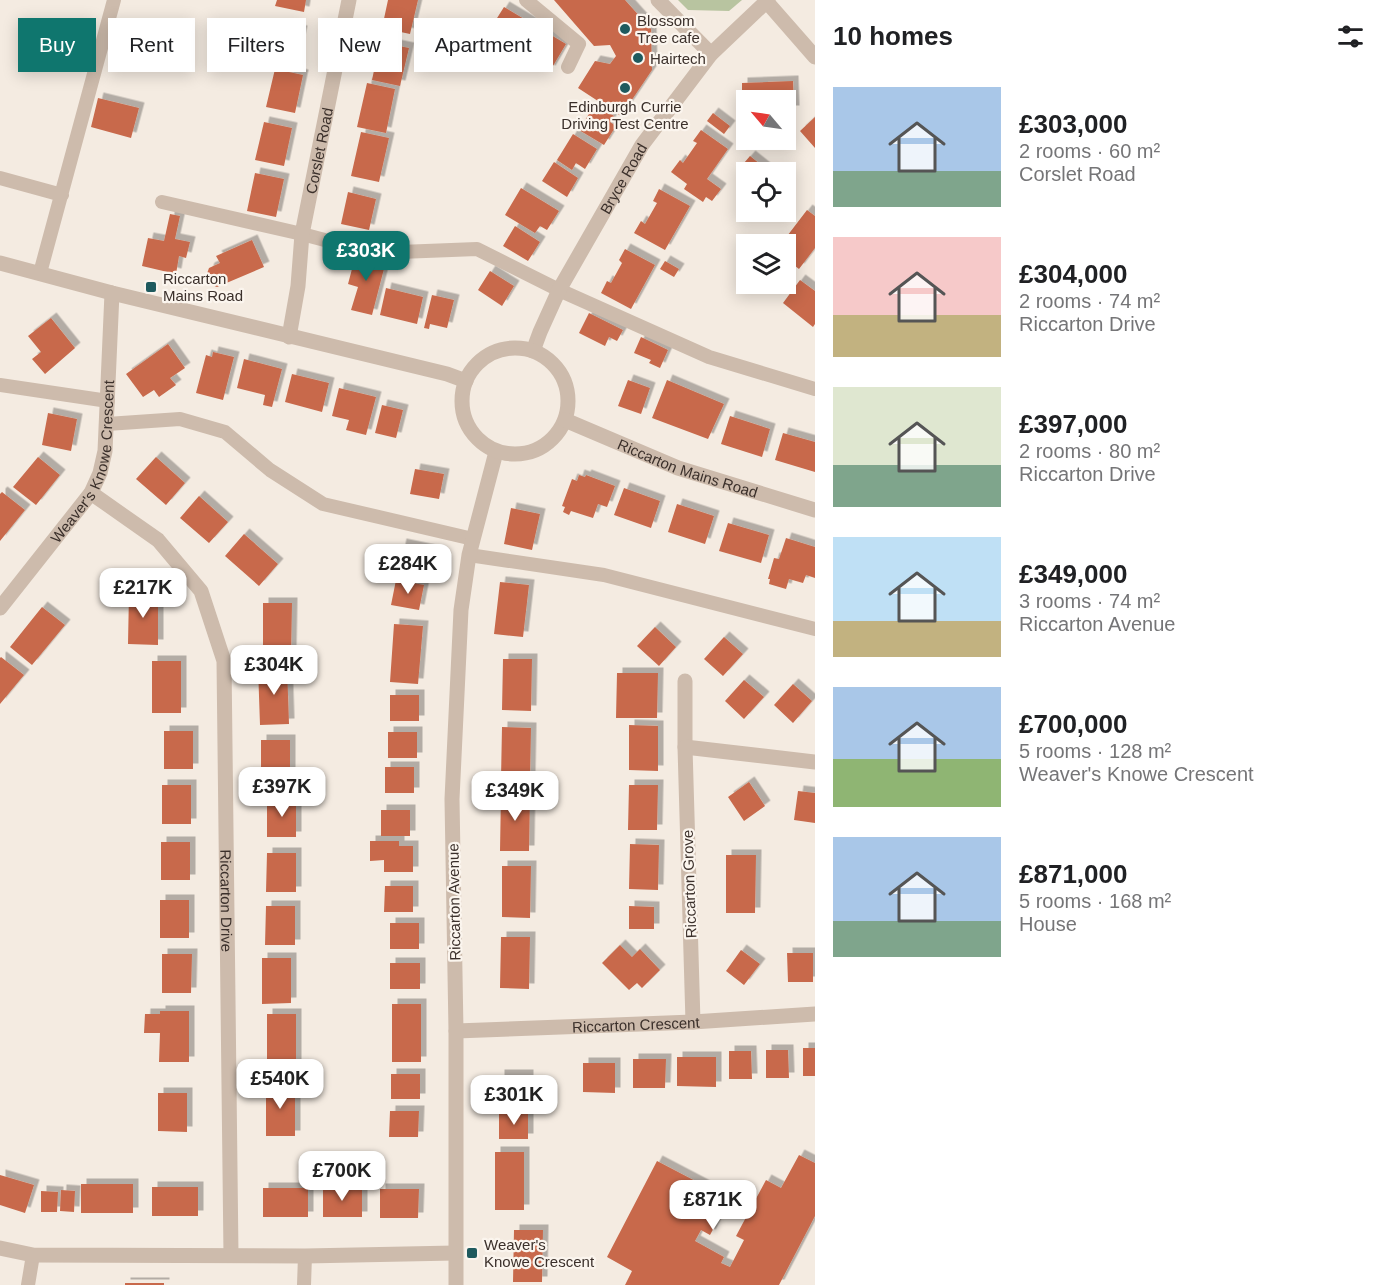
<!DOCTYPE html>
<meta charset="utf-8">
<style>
:root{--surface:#fff;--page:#f6f6f6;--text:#202124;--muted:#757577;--accent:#0f766e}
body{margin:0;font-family:Helvetica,sans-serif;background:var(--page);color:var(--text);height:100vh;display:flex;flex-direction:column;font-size:22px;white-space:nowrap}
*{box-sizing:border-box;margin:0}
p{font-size:20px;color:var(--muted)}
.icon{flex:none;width:33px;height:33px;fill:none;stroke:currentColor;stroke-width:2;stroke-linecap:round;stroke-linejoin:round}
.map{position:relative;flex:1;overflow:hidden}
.sheet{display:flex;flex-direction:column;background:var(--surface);width:570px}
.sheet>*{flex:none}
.top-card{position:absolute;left:18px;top:18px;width:570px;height:54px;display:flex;gap:12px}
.needle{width:39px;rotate:299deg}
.buttons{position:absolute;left:736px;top:90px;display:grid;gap:12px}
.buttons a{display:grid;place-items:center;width:60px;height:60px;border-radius:0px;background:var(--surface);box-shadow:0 3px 15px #0003;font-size:30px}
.price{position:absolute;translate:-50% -51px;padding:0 14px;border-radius:12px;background:#fff;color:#222;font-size:20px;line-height:39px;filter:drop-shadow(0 2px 3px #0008)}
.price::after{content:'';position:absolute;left:50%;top:36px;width:18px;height:14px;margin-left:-9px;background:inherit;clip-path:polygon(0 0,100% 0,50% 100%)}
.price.active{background:var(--accent);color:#fff}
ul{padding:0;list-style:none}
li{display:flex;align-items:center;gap:18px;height:150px;padding:0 18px}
li span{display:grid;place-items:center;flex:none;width:168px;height:120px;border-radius:0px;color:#555}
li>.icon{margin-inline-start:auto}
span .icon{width:72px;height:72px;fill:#fffc;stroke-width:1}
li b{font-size:26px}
h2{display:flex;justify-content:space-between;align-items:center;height:72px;padding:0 18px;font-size:26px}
.chip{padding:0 21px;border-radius:0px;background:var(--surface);box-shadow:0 3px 15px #0003;font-size:21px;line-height:54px}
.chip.active{background:var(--accent);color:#fff}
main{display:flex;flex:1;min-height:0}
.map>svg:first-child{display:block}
</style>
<main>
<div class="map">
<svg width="815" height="1285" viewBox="0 0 815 1285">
<defs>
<filter id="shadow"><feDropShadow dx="5.5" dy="-5.5" stdDeviation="0" flood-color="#0004"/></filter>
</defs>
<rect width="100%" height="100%" fill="#f4ebe1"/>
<!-- green -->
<path fill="#b8c4a0" d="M678,0H742L729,11L688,10Z"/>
<!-- building -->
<path fill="#c8694b" filter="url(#shadow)" d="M277,0H306L304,12L275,6Z
M388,0H418L410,34L382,28Z
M554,0H625L651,29L652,70L621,116L578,88L595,61L610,64L616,56L610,45L594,46Z
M504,7L566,44L550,71L487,34Z
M273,25L302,31L295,62L266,56Z
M380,42L409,48L400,86L372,80Z
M275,69L303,75L295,113L266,107Z
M793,81L794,111H786V100H747V112H742V83Z
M367,83L395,89L386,133L357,127Z
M98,98L139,108L131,138L91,127Z
M595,104L614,116L610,122L616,126L604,145L579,130Z
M713,113L730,126L724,134L707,121Z
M815,117V148L800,131Z
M264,122L292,128L284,166L255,160Z
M701,130L728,149L707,179L721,189L712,201L706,197L703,202L684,189L687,184L671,172L680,160L683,163L697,143L693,141Z
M361,132L389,138L379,182L351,176Z
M573,134L597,149L585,169L576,163L572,170L557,160Z
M750,156L765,168L762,172H756L744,163Z
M554,162L578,178L567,197L542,181Z
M255,173L284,179L276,217L247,211Z
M521,188L559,211L547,230L540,226L535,233L505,215Z
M659,189L690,206L665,250L634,233L641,221L645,224L657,203L653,201Z
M348,192L376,199L369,230L341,224Z
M807,210L815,216V248L799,269L786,259V244H781Z
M170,214L180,216L175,239L190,242L186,258L179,256L176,274L142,266L148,238L164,241Z
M515,226L540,242L528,261L503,246Z
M252,240L264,267L217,287L204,282L209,268L220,263L216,256Z
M625,249L655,265L631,309L601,293L607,281L611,283L622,263L619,260Z
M356,254L386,261L372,315L351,310L358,287L348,284Z
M665,261L679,269L674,277L660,269Z
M490,271L514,286L502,306L478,290Z
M800,280L815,291V324L813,327L783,303Z
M386,288L423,297L417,324L380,315Z
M432,295L454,300L447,328L430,324L429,329L424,328Z
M589,313L623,330L617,341L609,337L605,346L579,333Z
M51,318L75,348L45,374L32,359L41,352L28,336Z
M641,337L668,350L660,368L649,363L651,360L634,353Z
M168,344L185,368L170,378L176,385L159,397L154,390L143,397L126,374Z
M213,352L234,357L223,400L196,393L206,355L212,357Z
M244,359L282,369L272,407L263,405L265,395L237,388Z
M292,374L329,383L322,412L285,402Z
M628,380L650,388L641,414L618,406Z
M667,380L724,404L708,439L652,418Z
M339,388L376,397L366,435L346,430L349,420L332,416Z
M382,405L403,410L396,438L375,433Z
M48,413L77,419L71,451L42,445Z
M730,416L770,429L762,457L721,444Z
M783,433L815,442V472L775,460Z
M38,457L60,475L36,505L13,487Z
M156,457L185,483L166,505L136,479Z
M415,469L444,474L439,499L410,494Z
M579,475L585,477L586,475L615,486L607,507L598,504L593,518L571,511L569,515L563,512L565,507L562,506L572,479L577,481Z
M624,488L660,501L651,528L614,515Z
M2,492L25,510L0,541V494Z
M199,496L228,522L209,543L180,518Z
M677,504L714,516L705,544L668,532Z
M511,508L540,514L532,550L504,544Z
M728,523L769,535L761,563L719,551Z
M244,534L278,564L259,586L225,556Z
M786,538L815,547V578L806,575L803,583L789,579L786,589L769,584L770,579H768L774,558L779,559Z
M401,544L430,550L425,575L396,570Z
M396,580L424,585L419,610L391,605Z
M500,582L529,585L523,637L494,634Z
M129,593H158V645L128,644Z
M263,603H292L291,655H263Z
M42,607L65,625L32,665L10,647Z
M394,624L423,626L418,684L390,682Z
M655,627L676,647L659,666L637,646Z
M724,637L743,654L723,676L704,659Z
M1,657L24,675L0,704V658Z
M503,659H532L531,711L502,710Z
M152,661H181V713H152Z
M287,666L289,724L260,725L258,667Z
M617,673H658L657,718H616Z
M744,680L764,697L744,719L725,701Z
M793,684L812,701L793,723L774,705Z
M390,695H419V721H390Z
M629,725L658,726V771L629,770Z
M502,727L531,728L530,779H501Z
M164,731H193V769H164Z
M388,732H417V758H388Z
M261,740H290V779H261Z
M385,767H414V793H385Z
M749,782L765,806L744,821L728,797Z
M162,785H191V824H162Z
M629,785H658L657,830H628Z
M798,791L815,793V823L794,820Z
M501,793H530L529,851H500Z
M267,798H296V837H267Z
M381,810H410V836H381Z
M370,841H399V846H413V872H384V860L370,861Z
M161,842H190V880H161Z
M630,844L659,845L658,890L629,889Z
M267,853H296V892H266Z
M726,855H756L755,913H726Z
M502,866H531L530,918L502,917Z
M385,886H413V912H384Z
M160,900H189V938H160Z
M266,906H295V945H265Z
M629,906L654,907V929H629Z
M390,923H419V949H390Z
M501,937H530L529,989L500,988Z
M620,945L632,957L640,949L660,970L642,988L637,983L629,990L602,963Z
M741,950L760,964L744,985L726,971Z
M787,953H813V982H788Z
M162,954H192L191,993H162Z
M262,958H291V1003L262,1004Z
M390,963H420V989H390Z
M392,1004H421V1062H392Z
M160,1011H189V1062H159L160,1033H144L145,1014H160Z
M267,1014H296V1072H267Z
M803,1048H815V1076H803Z
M766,1050H788L789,1078H766Z
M729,1051H751L752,1079H729Z
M677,1057H716V1087L677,1086Z
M633,1059H666L665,1088H633Z
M583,1063H615V1093L583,1092Z
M391,1074H420V1099H391Z
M499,1075H528V1101H499Z
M266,1084H295V1136H266Z
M158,1093H187V1132L158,1131Z
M390,1111H419L418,1137H389Z
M499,1113H528V1139H499Z
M495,1152H524V1210H495Z
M799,1155L815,1163V1216L779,1285H625L632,1271L607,1257L657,1161L724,1196L719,1205L725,1207L710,1235L701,1230L695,1241L724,1257L721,1263L730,1267L744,1240L736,1236L766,1180L781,1188Z
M0,1175L34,1185L25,1213L0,1205Z
M81,1184H133V1213H81Z
M152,1187H198V1216H152Z
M263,1188H308V1217H263Z
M323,1188H362V1217H323Z
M380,1189H419L418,1218H380Z
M61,1190L75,1191L74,1212L60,1211Z
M41,1191L58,1192L57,1212H41Z
M514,1230H543L542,1282H513Z
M125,1283H164V1285H125Z"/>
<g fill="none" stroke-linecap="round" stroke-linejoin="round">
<!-- service -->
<path stroke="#cdbbac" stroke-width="14" d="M526,0L579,44L568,67
M0,178L62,195
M162,202L302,234L374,253L477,249L559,290L709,357L815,389
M40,273L114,0
M0,385L108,401
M107,424L180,419L225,432L270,470L323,504L473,539
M469,555L604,575L815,629
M28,1285L33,1255
M304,1285L305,1256"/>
<!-- minor -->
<g stroke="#cdbbac" stroke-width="15">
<path d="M658,0L711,54"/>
<path d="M766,1L815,57"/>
<path id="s1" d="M289,337L298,286L302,234L349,0"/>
<path id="s2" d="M533,351L540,332L559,290L642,145L711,54L768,0"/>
<path id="s3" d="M91,493L158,540L201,591L224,661L231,1255"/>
<path id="s4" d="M0,608L91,493L100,473L105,451L112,293"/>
<path d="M685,681V747"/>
<path d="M693,1022L685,747L815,762"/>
<path id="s5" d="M456,1031L693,1022L815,1014"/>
<path d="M0,1248L33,1255L305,1256L455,1253"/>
<path d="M456,1285V1031L452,799L461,610L469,555L496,452"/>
</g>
<!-- tertiary -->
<g stroke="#cdbbac" stroke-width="15">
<path d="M0,263L112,293L447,374L466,381"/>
<circle cx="515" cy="401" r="53"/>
<path id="s6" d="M565,420L678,468L815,510"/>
</g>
</g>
<!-- markers -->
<g fill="#1f5a5e" stroke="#fbf5ee" stroke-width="2">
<circle cx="625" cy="29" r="6"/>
<circle cx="638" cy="58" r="6"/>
<circle cx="625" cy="88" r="6"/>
<rect x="145" y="281" width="12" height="12" rx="3"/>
<rect x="466" y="1247" width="12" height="12" rx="3"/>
</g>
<g text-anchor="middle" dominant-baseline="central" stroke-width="4.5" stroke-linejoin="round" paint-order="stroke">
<!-- poi labels -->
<g font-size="15" fill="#3b302b" stroke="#fbf5ee" text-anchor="start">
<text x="637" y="20">Blossom<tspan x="637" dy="17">Tree cafe</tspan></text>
<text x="650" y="58">Hairtech</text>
<text x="625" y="106" text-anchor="middle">Edinburgh Currie<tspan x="625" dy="17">Driving Test Centre</tspan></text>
<text x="163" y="278">Riccarton<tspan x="163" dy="17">Mains Road</tspan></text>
<text x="484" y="1244">Weaver's<tspan x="484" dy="17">Knowe Crescent</tspan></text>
</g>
<!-- street labels -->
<g font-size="15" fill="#3b302b" stroke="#fbf5ee">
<text stroke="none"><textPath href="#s1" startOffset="189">Corslet Road</textPath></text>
<text stroke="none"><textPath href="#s2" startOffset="195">Bryce Road</textPath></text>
<text stroke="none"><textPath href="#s4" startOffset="174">Weaver's Knowe Crescent</textPath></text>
<text stroke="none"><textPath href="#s6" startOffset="132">Riccarton Mains Road</textPath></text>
<text transform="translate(689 884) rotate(-92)">Riccarton Grove</text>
<text stroke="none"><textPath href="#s3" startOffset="462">Riccarton Drive</textPath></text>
<text transform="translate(454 902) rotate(-91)">Riccarton Avenue</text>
<text stroke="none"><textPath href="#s5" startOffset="180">Riccarton Crescent</textPath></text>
</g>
</g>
</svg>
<div class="buttons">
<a><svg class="needle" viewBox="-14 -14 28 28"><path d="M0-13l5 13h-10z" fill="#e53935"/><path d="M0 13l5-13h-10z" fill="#757577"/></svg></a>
<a><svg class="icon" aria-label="locate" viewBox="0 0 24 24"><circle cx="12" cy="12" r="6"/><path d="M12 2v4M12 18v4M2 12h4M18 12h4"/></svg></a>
<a><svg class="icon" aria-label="layers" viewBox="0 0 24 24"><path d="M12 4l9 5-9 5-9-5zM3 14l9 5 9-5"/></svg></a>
</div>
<b class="price active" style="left:366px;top:282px">£303K</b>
<b class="price" style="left:408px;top:595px">£284K</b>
<b class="price" style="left:143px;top:619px">£217K</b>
<b class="price" style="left:274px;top:696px">£304K</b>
<b class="price" style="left:282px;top:818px">£397K</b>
<b class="price" style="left:515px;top:822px">£349K</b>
<b class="price" style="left:280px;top:1110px">£540K</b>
<b class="price" style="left:514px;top:1126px">£301K</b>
<b class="price" style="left:342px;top:1202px">£700K</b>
<b class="price" style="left:713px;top:1231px">£871K</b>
<div class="top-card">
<a class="chip active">Buy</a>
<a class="chip">Rent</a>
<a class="chip">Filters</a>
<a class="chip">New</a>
<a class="chip">Apartment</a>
</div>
</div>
<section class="sheet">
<h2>10 homes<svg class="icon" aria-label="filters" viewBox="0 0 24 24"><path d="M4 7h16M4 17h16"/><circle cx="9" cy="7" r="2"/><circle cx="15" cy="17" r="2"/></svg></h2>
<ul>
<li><span style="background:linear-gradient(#a9c7e8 70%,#7fa58c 0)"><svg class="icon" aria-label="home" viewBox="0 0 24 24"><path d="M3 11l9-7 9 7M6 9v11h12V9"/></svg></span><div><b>£303,000</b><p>2 rooms · 60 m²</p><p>Corslet Road</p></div></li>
<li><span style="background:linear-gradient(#f6c9c9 65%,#c2b280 0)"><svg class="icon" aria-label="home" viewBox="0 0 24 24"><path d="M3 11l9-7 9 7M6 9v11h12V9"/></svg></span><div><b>£304,000</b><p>2 rooms · 74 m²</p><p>Riccarton Drive</p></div></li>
<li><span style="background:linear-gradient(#dfe7d0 65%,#7fa58c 0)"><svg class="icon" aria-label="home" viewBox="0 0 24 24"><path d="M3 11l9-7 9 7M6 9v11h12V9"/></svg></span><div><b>£397,000</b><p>2 rooms · 80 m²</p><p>Riccarton Drive</p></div></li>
<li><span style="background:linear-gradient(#bfe0f5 70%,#c2b280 0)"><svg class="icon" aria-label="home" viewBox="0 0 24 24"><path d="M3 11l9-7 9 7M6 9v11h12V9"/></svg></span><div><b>£349,000</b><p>3 rooms · 74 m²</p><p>Riccarton Avenue</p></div></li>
<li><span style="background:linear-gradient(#a9c7e8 60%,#8fb573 0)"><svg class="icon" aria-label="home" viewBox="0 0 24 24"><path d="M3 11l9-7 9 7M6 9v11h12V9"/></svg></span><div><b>£700,000</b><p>5 rooms · 128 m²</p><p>Weaver's Knowe Crescent</p></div></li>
<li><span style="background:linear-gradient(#a9c7e8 70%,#7fa58c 0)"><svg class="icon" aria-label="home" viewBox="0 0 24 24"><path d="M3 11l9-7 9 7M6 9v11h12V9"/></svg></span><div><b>£871,000</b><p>5 rooms · 168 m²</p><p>House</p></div></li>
</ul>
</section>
</main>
